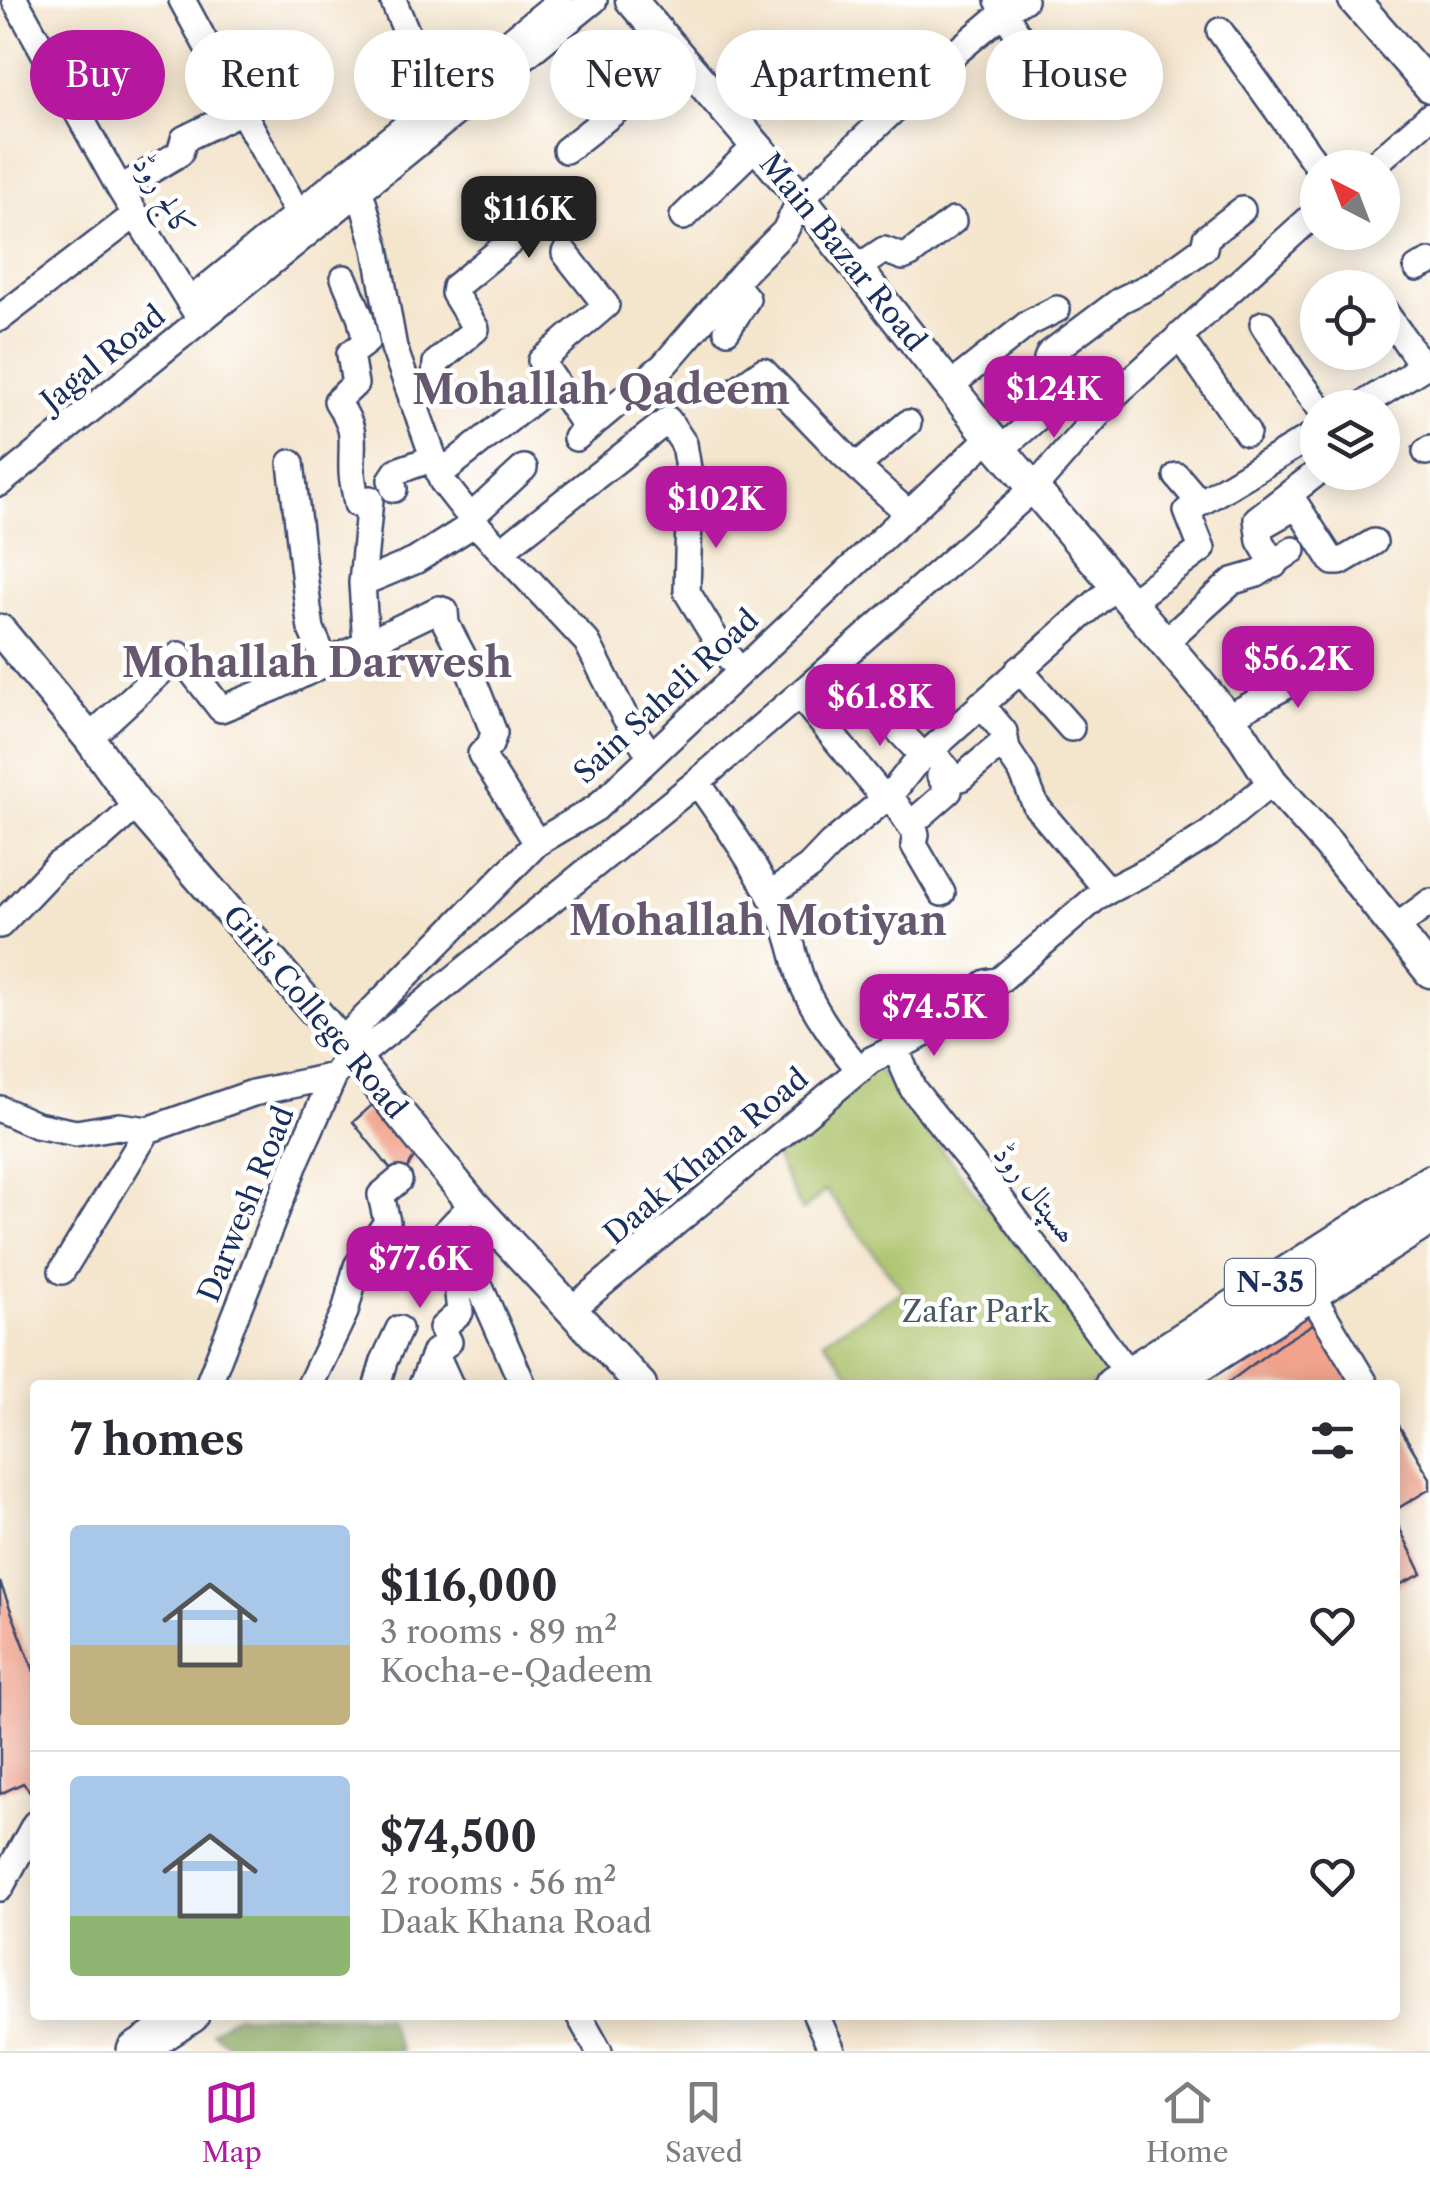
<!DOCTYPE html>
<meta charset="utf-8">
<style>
:root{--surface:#fff;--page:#f7f7f7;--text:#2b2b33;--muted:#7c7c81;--line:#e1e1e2;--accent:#b5179e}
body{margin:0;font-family:"Libre Caslon Text",Amiri,serif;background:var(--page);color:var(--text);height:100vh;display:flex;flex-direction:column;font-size:38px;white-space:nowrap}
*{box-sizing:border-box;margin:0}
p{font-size:32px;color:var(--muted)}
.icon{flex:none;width:55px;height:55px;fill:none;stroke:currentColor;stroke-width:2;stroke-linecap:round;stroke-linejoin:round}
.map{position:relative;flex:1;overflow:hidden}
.panel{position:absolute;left:30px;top:1380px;width:1370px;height:640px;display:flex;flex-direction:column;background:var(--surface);border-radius:10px;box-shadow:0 5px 25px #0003}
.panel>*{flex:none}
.hud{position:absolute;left:30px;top:30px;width:1370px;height:90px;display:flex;gap:20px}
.needle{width:65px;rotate:318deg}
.tools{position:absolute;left:1300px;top:150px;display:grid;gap:20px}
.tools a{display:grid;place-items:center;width:100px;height:100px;border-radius:50%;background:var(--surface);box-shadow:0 5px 25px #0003;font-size:50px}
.price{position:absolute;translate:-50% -85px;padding:0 22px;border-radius:20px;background:var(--accent);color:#fff;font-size:32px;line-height:65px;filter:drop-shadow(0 2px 5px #0008)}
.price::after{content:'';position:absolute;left:50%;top:60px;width:30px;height:22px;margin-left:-15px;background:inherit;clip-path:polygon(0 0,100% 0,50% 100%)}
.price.selected{background:#222;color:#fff}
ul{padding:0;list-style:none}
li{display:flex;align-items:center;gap:30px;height:250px;padding:0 40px}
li+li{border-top:2px solid var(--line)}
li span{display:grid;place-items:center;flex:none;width:280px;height:200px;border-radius:10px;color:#555}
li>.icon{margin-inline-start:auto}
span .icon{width:120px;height:120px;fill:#fffc;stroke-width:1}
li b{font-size:42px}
h2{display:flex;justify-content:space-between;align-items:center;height:120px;padding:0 40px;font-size:42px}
.chip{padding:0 35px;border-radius:45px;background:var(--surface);box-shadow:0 5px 25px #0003;font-size:35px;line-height:90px}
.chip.selected{background:var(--accent);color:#fff}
.tab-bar{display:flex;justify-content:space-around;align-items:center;height:140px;border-top:2px solid var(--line);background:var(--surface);font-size:28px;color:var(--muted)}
.tab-bar a{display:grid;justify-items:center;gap:5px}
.tab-bar .selected{color:var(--accent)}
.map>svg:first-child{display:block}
</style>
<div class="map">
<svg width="1430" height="2051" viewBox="0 0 1430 2051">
<rect width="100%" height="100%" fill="#fff"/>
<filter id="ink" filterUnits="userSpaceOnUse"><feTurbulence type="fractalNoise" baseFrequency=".01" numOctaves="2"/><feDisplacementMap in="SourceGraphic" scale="20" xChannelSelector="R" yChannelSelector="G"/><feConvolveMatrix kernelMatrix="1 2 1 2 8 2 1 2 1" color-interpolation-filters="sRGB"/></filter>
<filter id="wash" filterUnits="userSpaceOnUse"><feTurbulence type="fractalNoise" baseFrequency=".0048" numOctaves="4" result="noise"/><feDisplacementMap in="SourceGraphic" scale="40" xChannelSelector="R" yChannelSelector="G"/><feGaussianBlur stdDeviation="2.25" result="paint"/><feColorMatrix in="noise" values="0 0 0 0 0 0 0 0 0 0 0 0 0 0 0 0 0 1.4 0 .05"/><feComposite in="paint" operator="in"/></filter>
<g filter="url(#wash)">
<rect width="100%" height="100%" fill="#f4e5cd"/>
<!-- green -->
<path fill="#aac065" stroke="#627862" stroke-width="2.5" d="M873,1062L1115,1370L1092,1385H859L824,1340L903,1291L826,1190L802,1211L770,1147Z"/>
<!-- forest -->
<path fill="#87a65a" stroke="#516a5c" stroke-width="2.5" d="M236,2015H385L400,2051H239L211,2032Z"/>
<g id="blocks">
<!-- building -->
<path fill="#f1a38c" d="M379,1099L420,1149L399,1180L353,1122Z
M1331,1313L1374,1385H1225L1279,1345Z
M1395,1419L1430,1478V1489L1395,1510Z
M1395,1519L1422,1574L1395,1587Z
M0,1582L35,1674V1797L23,1783L0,1794Z"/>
</g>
</g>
<g filter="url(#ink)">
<use href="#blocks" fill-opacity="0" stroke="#3c4a6f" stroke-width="2.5"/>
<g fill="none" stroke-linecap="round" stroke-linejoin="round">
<!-- minor casing -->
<g stroke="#3c4a6f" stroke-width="30">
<path id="minor" d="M15,0L120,189L198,316
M182,0L298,214
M393,0L409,38L436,75L445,95
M998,0L1035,65
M1220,31L1319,168
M566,150L631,99L652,94L690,68
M1370,168L1430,116
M120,189L180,153L184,139L243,110
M360,191L376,248L394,348L442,481L475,523L587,642L625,717L651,756
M683,217L757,145
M565,253L606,305L541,361L587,429
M857,268L884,250L903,257L910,254L953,221
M1417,268L1430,262
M344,278L360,316L366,342L350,354L355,384L337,401C358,434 351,435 352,471C352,482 356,494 357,504L370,499L362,583L366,644
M189,302L561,0
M1382,308L1420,362L1412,372
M0,318L136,214
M1263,324L1293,372L1320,408
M727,330L747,299L734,283
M1179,336L1247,433
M951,385L1029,323L1057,309
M738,389L763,371L845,456L908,513
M412,401L435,383L436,363L476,329L454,293L455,287L563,199
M1357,408L1430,363
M576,438L664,365L745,271L785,231L801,198L942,64L1011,6L1024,0
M1001,449L1066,393L1067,388L1047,359L1049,354L1121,300L1154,284L1204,248L1206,238L1242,210
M1426,452L1430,449
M291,463L308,608L311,629L325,661
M857,466L908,423
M440,474L546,390
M1177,476L1200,503
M0,483L594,0
M394,489L391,480L397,471L434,458
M471,517L524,468
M1260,527L1297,506L1333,562H1340L1374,542
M502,550L668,420L684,444L690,481L687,592L720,646L740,671
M1274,565L1260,541L1257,519L1318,472
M362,583L415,561L475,523
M1130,602L1202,549L1187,511L1318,432
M1165,642L1233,581L1257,574L1293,550
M835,664L924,757
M1019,669L1071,728
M799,695L885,799L895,803L916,834L914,845L942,893
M981,704L1004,732L1007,750L1023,774L1036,806L1108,891
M1227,718L1341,656
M89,738L179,655L221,709L274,688L439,609L445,611L446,624L466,662L494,733L490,745L481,754L537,843
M961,778L1005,741
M697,782C729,827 759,871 783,920C793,941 795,965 804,987C818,1018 838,1044 860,1070
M910,825L949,791L940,776L946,768L931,751
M770,894L809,867L831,844L891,794L913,766L1116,585
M0,925L57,865L99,839L137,805
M1395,928L1430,902
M342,1041L537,843L596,808L990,437
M896,1050L913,1089L1002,1201L1129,1375
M356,1058L697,782L830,668L1034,488L1116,394L1318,211
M0,1109L36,1125L76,1133L119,1126L148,1130L253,1093L334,1076
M473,1204L445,1233L458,1261L476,1278L523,1385
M62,1271L148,1130
M1310,1292L1366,1385
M572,1309L871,1060L930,1031L986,983L1000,980L1098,896L1164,862L1209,834L1272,782
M435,1352L450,1385
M208,1385L296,1161L334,1076L351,1053
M310,1385L345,1312L357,1266L387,1222L381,1195L399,1180
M377,1385L384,1361L399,1329
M422,1385L435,1352L449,1342L442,1328L460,1312L458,1294L476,1278
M0,1888L35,1824
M579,2015L599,2051
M816,2015L832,2051"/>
</g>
<!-- major casing -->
<g stroke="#3c4a6f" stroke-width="35">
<path id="major" d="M631,0L801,198L990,437L1188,670L1242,735L1272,782L1328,844L1430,972
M1354,0L1430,87
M0,630L89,738L137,805L351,1053L473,1204L641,1385"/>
</g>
<!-- highway casing -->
<g stroke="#3c4a6f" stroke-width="40">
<path id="highway" d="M1113,1385L1430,1183
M1166,1385L1430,1217
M135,2051L191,2015"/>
</g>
<!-- minor -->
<use href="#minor" stroke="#fff" stroke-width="25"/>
<!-- major -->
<use href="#major" stroke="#fff" stroke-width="30"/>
<!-- highway -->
<use href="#highway" stroke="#fff" stroke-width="35"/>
</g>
</g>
<g text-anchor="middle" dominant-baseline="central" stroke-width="9" stroke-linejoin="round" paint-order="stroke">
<!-- shield labels -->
<rect fill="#fff" stroke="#5f6d8e" stroke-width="2.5" x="1225" y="1259" width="90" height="46" rx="8"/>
<g font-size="28" font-weight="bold" fill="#1b2f5e">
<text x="1270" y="1282">N-35</text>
</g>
<!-- street labels -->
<g font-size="30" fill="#1b2f5e" stroke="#fff">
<text transform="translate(164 196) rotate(59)">کالج روڈ</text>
<text transform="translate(843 252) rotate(51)">Main Bazar Road</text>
<text transform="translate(103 358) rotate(-39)">Jagal Road</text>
<text transform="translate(666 696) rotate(-43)">Sain Saheli Road</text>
<text transform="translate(315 1012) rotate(50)">Girls College Road</text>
<text transform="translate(706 1156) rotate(-40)">Daak Khana Road</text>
<text transform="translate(1036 1193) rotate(52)">ھسپتال روڈ</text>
<text transform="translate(246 1204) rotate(-68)">Darwesh Road</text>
</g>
<!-- park labels -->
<g font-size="30" fill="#465a60" stroke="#fff">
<text x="976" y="1311">Zafar Park</text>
</g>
<!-- district labels -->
<g font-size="40" font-weight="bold" fill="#66586e" stroke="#fff">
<text x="601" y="389">Mohallah Qadeem</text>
<text x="317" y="662">Mohallah Darwesh</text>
<text x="758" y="920">Mohallah Motiyan</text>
</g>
</g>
</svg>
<div class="tools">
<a><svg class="needle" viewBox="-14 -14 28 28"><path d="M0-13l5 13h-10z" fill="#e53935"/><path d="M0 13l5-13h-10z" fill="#7c7c81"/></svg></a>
<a><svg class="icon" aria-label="locate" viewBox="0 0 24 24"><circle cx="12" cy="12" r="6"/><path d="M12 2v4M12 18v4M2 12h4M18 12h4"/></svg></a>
<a><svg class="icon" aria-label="layers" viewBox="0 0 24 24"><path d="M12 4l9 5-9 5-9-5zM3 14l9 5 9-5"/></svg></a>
</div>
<b class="price selected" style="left:529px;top:261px">$116K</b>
<b class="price" style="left:1054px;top:441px">$124K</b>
<b class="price" style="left:716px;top:551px">$102K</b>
<b class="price" style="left:1298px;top:711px">$56.2K</b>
<b class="price" style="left:880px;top:749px">$61.8K</b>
<b class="price" style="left:934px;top:1059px">$74.5K</b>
<b class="price" style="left:420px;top:1311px">$77.6K</b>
<div class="hud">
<a class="chip selected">Buy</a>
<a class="chip">Rent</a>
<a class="chip">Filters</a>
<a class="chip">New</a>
<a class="chip">Apartment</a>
<a class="chip">House</a>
</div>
<section class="panel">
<h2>7 homes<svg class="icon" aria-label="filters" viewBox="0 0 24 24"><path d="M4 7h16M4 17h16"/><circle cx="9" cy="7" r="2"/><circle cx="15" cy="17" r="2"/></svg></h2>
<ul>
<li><span style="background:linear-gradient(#a9c7e8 60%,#c2b280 0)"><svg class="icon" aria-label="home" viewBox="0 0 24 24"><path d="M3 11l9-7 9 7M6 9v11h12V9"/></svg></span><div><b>$116,000</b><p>3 rooms · 89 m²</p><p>Kocha-e-Qadeem</p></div><svg class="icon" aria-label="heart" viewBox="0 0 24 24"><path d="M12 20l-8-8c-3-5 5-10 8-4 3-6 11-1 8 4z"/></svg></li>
<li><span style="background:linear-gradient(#a9c7e8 70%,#8fb573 0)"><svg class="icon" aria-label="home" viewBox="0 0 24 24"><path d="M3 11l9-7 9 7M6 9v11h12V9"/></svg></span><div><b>$74,500</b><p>2 rooms · 56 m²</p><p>Daak Khana Road</p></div><svg class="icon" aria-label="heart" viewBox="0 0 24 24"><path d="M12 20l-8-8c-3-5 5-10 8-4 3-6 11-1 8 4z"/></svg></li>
</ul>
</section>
</div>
<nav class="tab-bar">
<a class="selected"><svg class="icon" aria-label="map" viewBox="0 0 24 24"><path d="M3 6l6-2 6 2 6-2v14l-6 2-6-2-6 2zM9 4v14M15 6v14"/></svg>Map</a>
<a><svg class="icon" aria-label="saved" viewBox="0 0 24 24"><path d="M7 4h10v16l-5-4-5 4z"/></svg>Saved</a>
<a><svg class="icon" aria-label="home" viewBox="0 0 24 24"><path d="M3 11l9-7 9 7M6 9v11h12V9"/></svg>Home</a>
</nav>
